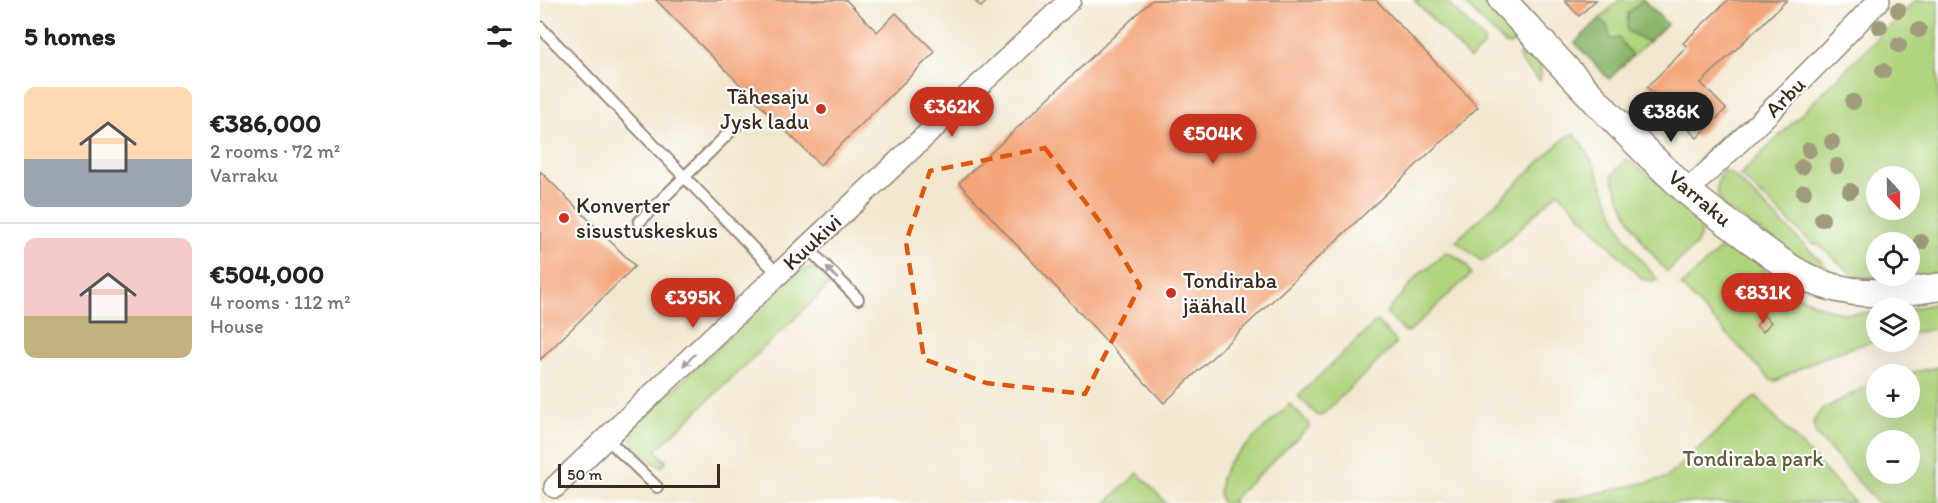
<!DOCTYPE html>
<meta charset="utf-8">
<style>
:root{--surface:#fff;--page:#f2f2f2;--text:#222;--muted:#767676;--line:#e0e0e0;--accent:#c8321e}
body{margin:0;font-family:Itim,sans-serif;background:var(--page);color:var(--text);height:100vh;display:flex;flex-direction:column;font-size:22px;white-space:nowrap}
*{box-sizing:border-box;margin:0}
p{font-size:20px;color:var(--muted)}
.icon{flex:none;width:33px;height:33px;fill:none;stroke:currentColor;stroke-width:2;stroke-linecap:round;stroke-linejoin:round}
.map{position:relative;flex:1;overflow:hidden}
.panel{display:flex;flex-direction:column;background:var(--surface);width:540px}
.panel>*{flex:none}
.needle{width:39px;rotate:158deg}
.controls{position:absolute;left:1326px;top:166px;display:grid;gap:12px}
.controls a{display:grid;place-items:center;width:54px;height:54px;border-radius:50%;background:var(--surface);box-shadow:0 6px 24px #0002;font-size:30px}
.scale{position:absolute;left:18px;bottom:15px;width:162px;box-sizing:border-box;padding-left:6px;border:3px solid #3b2a1e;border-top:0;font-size:16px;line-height:21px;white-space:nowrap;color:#3b2a1e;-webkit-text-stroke:4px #fff;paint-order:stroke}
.price{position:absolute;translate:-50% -51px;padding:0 14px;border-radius:21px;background:var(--accent);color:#fff;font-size:20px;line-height:39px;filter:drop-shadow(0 2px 3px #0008)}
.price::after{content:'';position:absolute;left:50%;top:36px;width:18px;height:14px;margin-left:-9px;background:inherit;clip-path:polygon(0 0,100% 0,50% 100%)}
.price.selected{background:#222;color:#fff}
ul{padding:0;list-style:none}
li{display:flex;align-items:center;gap:18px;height:150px;padding:0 24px}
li+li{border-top:2px solid var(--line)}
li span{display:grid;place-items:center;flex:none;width:168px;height:120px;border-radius:12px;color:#555}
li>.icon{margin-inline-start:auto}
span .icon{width:72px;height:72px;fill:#fffc;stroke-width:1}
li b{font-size:26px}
h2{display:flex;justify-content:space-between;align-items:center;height:72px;padding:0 24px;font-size:26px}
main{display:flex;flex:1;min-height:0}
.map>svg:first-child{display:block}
</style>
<main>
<section class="panel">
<h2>5 homes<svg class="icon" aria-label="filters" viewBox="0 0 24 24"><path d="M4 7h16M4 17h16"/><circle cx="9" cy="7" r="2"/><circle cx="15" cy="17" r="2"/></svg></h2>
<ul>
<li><span style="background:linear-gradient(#ffd9b3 60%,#9aa5b1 0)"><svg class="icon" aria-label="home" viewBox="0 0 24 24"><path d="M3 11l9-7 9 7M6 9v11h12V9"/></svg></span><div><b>€386,000</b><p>2 rooms · 72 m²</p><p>Varraku</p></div></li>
<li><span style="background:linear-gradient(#f6c9c9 65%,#c2b280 0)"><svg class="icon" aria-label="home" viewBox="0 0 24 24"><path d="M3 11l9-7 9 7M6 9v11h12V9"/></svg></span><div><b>€504,000</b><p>4 rooms · 112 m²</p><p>House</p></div></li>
</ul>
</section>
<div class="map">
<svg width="1398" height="503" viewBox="0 0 1398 503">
<rect width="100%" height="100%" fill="#fff"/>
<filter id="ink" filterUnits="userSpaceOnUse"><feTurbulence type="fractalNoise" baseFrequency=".0167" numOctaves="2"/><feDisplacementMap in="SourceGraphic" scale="12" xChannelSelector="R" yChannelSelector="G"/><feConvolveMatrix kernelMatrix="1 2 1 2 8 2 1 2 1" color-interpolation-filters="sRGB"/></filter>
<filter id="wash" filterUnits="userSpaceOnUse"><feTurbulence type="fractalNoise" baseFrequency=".008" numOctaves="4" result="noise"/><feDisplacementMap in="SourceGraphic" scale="24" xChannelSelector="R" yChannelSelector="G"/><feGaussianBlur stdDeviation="1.35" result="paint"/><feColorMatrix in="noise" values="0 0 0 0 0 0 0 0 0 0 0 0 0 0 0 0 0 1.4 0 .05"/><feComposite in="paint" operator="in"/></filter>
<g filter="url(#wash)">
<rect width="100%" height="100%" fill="#f1e7ce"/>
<!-- green -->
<path fill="#afd47d" stroke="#757f4e" stroke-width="1.5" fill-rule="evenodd" d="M874,0H905L944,40V46L930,59Z
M921,0H944L981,38L970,45L965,44Z
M1079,0H1104L1127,24L1069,79L1035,43Z
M1376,0H1398V273L1371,279L1315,277L1279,245L1272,243L1200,175ZM1336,177H1370V210H1336ZM1336,243H1370V276H1336Z
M988,46C998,56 1003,66 1000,81L981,62L979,55Z
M1034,134C1059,163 1066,202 1084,235C1093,252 1106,266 1118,280L1112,281L1102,279L1018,192L946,260H940L916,241L1026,137Z
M1086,159L1129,190L1158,218L1161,227L1160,237L1156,245L1127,272C1099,240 1088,220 1073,180V174Z
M1183,171L1192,174L1293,273L1270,266L1183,206C1175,192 1175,185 1183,171Z
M1190,247C1221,252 1217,267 1236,283C1246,292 1291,312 1304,313C1314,314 1326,313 1336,312V341C1297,350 1271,362 1236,381L1231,380L1141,286L1178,251Z
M906,252C916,256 928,263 931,274L869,332L864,331L846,313L883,270H886Z
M269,268L282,271L293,282L116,450L126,462L123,466H119C102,454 88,451 93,428L256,273Z
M1398,303V328L1370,334V309Z
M837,321L856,341V344L781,416L777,415L758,396Z
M1398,367V503H1338L1275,433L1273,422L1281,410L1327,386L1336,383V408H1370V375H1361ZM1336,441H1370V474H1336Z
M1216,396L1315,503H1013L1126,478Z
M750,404L768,423L769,427L692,500L694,503H682L679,494L681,478L689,462Z
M598,473L626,503H566Z"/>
<!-- forest -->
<path fill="#8bb66c" stroke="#637045" stroke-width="1.5" d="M1103,0L1127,24L1108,42L1087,31L1088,13Z
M1060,18L1068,27L1070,39L1079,38L1092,56L1069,79L1035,43Z"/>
<g id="blocks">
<!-- building -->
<path fill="#f3a579" d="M116,0H306L337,32L356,13L395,52L280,165Z
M434,0H448L441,7Z
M612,0H836L938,107L624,403L419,183Z
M1024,0H1056L1039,16Z
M1188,0H1247L1161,83L1186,109L1157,138L1107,87L1147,47L1143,43Z
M0,171L95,266L0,360Z
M1224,316L1231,322L1223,332L1216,326Z"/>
</g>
</g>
<g filter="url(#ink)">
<use href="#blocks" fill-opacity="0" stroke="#968876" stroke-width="1.5"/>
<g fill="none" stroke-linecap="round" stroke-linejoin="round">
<!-- service casing -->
<g stroke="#968876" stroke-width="14">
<path id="service" d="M0,27L238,274
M99,222L196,126
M267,247L318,299
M67,439L117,487"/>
</g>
<!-- minor casing -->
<g stroke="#968876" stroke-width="24">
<path id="minor" d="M1147,191C1214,130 1277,65 1339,0
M15,487L267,247L530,0"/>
</g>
<!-- tertiary casing -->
<g stroke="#968876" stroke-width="30">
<path id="tertiary" d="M962,0C1022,64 1081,131 1146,190C1164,206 1185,220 1204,235C1229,253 1255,275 1285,285C1321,297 1362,293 1398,287"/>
</g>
<!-- service -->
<use href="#service" stroke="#fff" stroke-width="10"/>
<!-- minor -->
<use href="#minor" stroke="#fff" stroke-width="21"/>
<!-- tertiary -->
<use href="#tertiary" stroke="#fff" stroke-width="27"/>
</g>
<!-- trees -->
<g fill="#a09b7d">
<circle cx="1358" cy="10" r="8"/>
<circle cx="1340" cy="27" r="8"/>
<circle cx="1379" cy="30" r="8"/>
<circle cx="1359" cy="45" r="8"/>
<circle cx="1343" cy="71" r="8"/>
<circle cx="1313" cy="102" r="8"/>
<circle cx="1292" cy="142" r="8"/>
<circle cx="1269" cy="150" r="8"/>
<circle cx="1297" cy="166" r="8"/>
<circle cx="1262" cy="167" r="8"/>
<circle cx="1310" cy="191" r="8"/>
<circle cx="1264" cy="192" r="8"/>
<circle cx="1282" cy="219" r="8"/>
<circle cx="1381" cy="242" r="8"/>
</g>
<!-- one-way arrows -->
<defs><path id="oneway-solid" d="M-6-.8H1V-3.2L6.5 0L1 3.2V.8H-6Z" transform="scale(1.5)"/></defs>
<g fill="#a79f9a">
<use href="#oneway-solid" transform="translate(292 273) rotate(-134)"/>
<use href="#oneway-solid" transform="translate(149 360) rotate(136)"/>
</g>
</g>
<!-- marked area -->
<path fill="none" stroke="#df570d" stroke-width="4.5" stroke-dasharray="12 8" stroke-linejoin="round" d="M505,148L566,230L600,286L545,394L446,383L384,359L366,242L390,171Z"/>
<!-- markers -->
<g fill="#c8321e" stroke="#fff" stroke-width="2">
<circle cx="281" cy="109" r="6"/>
<circle cx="24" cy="218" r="6"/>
<circle cx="631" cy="293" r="6"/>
</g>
<g text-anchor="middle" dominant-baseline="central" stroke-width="4.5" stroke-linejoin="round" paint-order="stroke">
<!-- poi labels -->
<g font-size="22" fill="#3b2a1e" stroke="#fff" text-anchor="start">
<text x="269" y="96" text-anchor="end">Tähesaju<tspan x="269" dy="25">Jysk ladu</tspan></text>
<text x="36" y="205">Konverter<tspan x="36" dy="25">sisustuskeskus</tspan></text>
<text x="643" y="280">Tondiraba<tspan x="643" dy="25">jäähall</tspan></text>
</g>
<!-- street labels -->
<g font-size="22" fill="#3b2a1e" stroke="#fff">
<text transform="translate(1245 97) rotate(-45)">Arbu</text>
<text transform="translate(1160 198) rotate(40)">Varraku</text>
<text transform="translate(272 242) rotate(-43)">Kuukivi</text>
</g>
<!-- park labels -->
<g font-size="22" fill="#5e5d3a" stroke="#fff">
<text x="1213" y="458">Tondiraba park</text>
</g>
</g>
</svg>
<div class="controls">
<a><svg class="needle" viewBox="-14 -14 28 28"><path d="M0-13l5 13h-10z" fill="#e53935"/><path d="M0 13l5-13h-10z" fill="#767676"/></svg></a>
<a><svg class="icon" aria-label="locate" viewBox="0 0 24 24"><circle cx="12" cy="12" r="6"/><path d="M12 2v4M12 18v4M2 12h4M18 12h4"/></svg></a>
<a><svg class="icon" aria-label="layers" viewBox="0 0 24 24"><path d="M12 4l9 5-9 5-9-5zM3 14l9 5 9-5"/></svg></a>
<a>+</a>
<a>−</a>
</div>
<div class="scale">50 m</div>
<b class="price" style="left:412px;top:138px">€362K</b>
<b class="price selected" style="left:1131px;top:143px">€386K</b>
<b class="price" style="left:673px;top:165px">€504K</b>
<b class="price" style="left:1223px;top:324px">€831K</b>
<b class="price" style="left:153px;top:329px">€395K</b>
</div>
</main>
